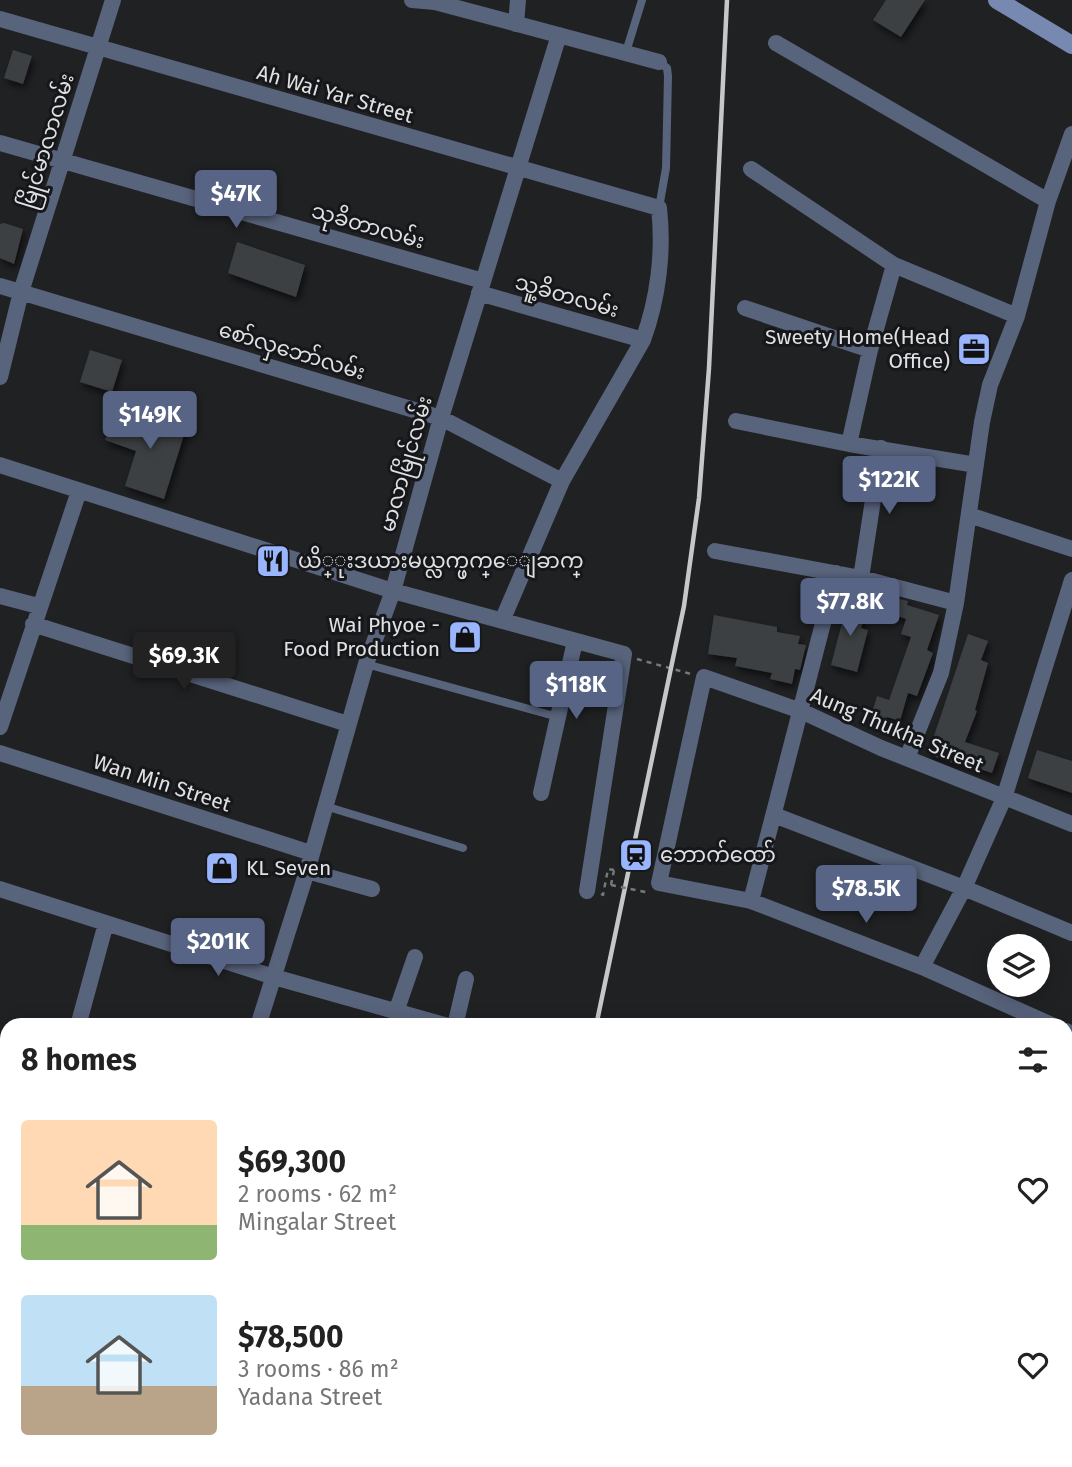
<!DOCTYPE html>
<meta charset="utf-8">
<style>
:root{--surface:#fff;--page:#f6f6f6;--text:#222;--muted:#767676;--accent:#586485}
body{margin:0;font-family:"Fira Sans","Noto Sans Myanmar",sans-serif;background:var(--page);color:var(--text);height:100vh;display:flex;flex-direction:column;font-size:26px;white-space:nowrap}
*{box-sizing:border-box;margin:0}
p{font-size:23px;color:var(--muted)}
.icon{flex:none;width:38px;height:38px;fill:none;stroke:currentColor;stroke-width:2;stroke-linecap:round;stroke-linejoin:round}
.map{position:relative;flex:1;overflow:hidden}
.sheet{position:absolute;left:0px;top:1018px;width:1073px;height:450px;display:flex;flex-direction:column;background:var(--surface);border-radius:21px 21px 0 0;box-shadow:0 4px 18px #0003}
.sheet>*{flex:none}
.tools{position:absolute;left:987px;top:934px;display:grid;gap:14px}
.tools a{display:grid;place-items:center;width:63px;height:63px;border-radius:50%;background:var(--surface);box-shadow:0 4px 18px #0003;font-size:35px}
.price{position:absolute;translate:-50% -60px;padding:0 16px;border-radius:7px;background:var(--accent);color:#fff;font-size:23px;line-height:46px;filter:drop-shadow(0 2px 4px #0008)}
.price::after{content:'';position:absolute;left:50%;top:42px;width:21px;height:16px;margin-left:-10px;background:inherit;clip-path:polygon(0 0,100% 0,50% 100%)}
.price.current{background:#222;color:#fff}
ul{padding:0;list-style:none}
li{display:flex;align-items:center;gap:21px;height:175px;padding:0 21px}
li span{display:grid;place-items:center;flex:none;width:196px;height:140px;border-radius:7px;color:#555}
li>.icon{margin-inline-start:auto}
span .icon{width:84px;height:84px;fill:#fffc;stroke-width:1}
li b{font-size:30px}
h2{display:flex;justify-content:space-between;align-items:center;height:84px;padding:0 21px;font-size:30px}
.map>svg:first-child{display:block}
</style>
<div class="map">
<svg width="1072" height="1467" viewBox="0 0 1072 1467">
<defs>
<filter id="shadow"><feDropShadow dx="2.5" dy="4.5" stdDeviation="3.5" flood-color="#0009"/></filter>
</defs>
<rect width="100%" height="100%" fill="#202123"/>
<!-- building -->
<path fill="#3e3f42" filter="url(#shadow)" d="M886,0H925L901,37L873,20Z
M13,50L32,56L23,84L4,78Z
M4,223L23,229L14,264L0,258V224Z
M237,242L305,265L296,297L228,273Z
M90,350L122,360L112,392L80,382Z
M151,411L188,422L164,499L125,486L136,451L105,440L113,418L144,429Z
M875,593L908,601L907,605L939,615L927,650L933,653L917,696L908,693L900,721L887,717L886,721L871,716L877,696L889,700L911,637L901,634L906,619L870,606Z
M843,602L867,608L861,628L868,630L857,672L831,665L843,619L839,618Z
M714,615L777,627V632L800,636L798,644L806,645L800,670L795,669L792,684L770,679L772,673L735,666L737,658L708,654Z
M968,634L988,641L981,660L988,663L975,710L977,711L965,742L999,753L992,773L959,762L958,765L928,754Z
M1037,750L1072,761V793L1028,778Z"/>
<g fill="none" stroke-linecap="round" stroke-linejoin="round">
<!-- path -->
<path stroke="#77787a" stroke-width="2.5" stroke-dasharray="5 5" stroke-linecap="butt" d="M637,659L691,674
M611,885L614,870
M601,894L603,895L608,869L614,870"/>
<!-- service -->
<path stroke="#58637c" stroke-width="8" d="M626,52L642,0
M659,208L666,168L668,76L667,68L659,62
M366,664L558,717
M325,806L463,848
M1066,1305L1072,1307
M1066,1390L1072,1392"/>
<!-- minor -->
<path stroke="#58637c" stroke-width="16" d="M412,0L435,2L659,62
M0,19L659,208C664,252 658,299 643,340L562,481L502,621
M516,24L518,0
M776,43L1048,201
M0,143L483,281
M751,169L894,265L1017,316
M0,286L441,418L562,481
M479,293L643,340
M745,308L870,350
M0,377L21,292L113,0
M736,421L849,444L976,465
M849,444L870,350L894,265
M0,465L393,591L624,654L587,891
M969,515L1072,549
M715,551L861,578L956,603
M861,578L881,448
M0,596L38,606
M33,624L348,724
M0,727L79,491
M0,753L311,853
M907,758L941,673L956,603L982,422L990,385L1017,316L1048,201L1072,134
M541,793L575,641
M774,815L964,888L1072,933
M307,871L372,889
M0,889L274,977L448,1026
M751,901L836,573
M922,967L964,888L1004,798L1072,580
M396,1012L415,957
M78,1026L106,923
M258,1026L307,871L366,664L393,591L441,418L559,35
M455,1026L466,979
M1054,1026L922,967L751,901L659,883L704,677L801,711L881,748L1072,824
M1066,1031L1072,1034
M0,1305L7,1280
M379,1461L397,1467
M125,1467L127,1461
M576,1467L578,1461
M753,1467L754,1461"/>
<!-- tertiary -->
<path stroke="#58637c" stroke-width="18" d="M0,1172L7,1174
M1054,1461L1072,1466"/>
<!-- secondary -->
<path stroke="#7788b1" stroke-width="18" d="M997,0L1072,45"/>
<!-- rail -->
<path stroke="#c6c7c8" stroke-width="4.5" d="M596,1026L684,606L699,498L709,368L727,0
M518,1467L519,1461"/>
<!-- path-bridge -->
<path stroke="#77787a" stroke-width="2.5" stroke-dasharray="5 5" stroke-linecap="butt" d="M611,885L650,893"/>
</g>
<!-- icons -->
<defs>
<g id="office-square" transform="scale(1.75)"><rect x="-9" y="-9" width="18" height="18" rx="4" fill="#99b5fd" stroke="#16171a"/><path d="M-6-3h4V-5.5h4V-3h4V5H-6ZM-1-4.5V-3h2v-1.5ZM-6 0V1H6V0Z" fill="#111"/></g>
<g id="restaurant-square" transform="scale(1.75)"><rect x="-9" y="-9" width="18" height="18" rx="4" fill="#99b5fd" stroke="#16171a"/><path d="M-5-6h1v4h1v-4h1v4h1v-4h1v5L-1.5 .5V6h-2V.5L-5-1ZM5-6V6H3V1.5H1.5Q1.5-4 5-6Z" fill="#111"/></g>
<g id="shop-square" transform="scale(1.75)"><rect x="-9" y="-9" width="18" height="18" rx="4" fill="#99b5fd" stroke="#16171a"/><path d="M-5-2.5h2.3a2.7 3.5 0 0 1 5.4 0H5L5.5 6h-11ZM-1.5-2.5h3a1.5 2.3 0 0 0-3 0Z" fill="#111"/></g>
<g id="station-square" transform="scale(1.75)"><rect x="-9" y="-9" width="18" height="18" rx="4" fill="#99b5fd" stroke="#16171a"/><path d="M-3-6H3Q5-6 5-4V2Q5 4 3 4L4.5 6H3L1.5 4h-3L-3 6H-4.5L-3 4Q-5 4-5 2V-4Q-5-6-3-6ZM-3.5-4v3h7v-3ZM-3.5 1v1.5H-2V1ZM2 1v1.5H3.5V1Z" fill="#111"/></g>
</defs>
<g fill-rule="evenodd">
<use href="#office-square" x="974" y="349"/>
<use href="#restaurant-square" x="273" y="561"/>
<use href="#shop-square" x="465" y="637"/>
<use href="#station-square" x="636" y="855"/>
<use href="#shop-square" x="222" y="868"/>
</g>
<g text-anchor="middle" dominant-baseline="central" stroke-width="6" stroke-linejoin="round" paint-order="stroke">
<!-- street labels -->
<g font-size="21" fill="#e0e1e2" stroke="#16171a">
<text transform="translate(335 94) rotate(16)">Ah Wai Yar Street</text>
<text transform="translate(47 141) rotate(-73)">မြိုင်မာလာလမ်း</text>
<text transform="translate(368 226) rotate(16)">သုခိတာလမ်း</text>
<text transform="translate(567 296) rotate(16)">သူ့ခိတလမ်း</text>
<text transform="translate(292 351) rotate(17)">စော်လှဘော်လမ်း</text>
<text transform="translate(406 464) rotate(-74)">မာလာမြိုင်လမ်း</text>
<text transform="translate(897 730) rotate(23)">Aung Thukha Street</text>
<text transform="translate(162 783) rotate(18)">Wan Min Street</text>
</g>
<!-- poi labels -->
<g font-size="21" fill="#e0e1e2" stroke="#16171a" text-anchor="start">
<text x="950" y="337" text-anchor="end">Sweety Home(Head<tspan x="950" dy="24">Office)</tspan></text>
<text x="298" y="561">ယိ္ုးဒယားမယ္လက္ဖက္ေျခာက္</text>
<text x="440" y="625" text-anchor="end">Wai Phyoe -<tspan x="440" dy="24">Food Production</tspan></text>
<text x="660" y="855">ဘောက်ထော်</text>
<text x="246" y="868">KL Seven</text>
</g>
</g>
</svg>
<div class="tools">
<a><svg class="icon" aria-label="layers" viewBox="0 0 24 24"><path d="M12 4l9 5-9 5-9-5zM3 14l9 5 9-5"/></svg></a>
</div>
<b class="price" style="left:236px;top:230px">$47K</b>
<b class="price" style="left:150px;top:451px">$149K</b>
<b class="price" style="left:889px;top:516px">$122K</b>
<b class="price" style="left:850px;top:638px">$77.8K</b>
<b class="price current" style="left:184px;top:692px">$69.3K</b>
<b class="price" style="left:576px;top:721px">$118K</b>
<b class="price" style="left:866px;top:925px">$78.5K</b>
<b class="price" style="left:218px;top:978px">$201K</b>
<section class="sheet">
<h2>8 homes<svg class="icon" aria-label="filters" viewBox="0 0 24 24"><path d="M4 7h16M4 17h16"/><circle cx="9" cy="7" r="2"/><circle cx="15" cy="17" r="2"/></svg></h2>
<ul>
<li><span style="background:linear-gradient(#ffd9b3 75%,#8fb573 0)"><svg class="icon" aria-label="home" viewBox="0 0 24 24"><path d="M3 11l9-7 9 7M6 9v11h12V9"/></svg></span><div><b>$69,300</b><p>2 rooms · 62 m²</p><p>Mingalar Street</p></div><svg class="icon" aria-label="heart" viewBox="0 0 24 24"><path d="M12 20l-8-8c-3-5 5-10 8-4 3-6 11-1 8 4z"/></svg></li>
<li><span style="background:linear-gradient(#bfe0f5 65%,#b9a48a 0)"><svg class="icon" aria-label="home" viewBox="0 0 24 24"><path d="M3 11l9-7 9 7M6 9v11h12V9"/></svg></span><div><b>$78,500</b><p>3 rooms · 86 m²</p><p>Yadana Street</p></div><svg class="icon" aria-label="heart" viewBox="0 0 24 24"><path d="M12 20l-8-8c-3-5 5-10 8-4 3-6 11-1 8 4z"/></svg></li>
</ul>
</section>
</div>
